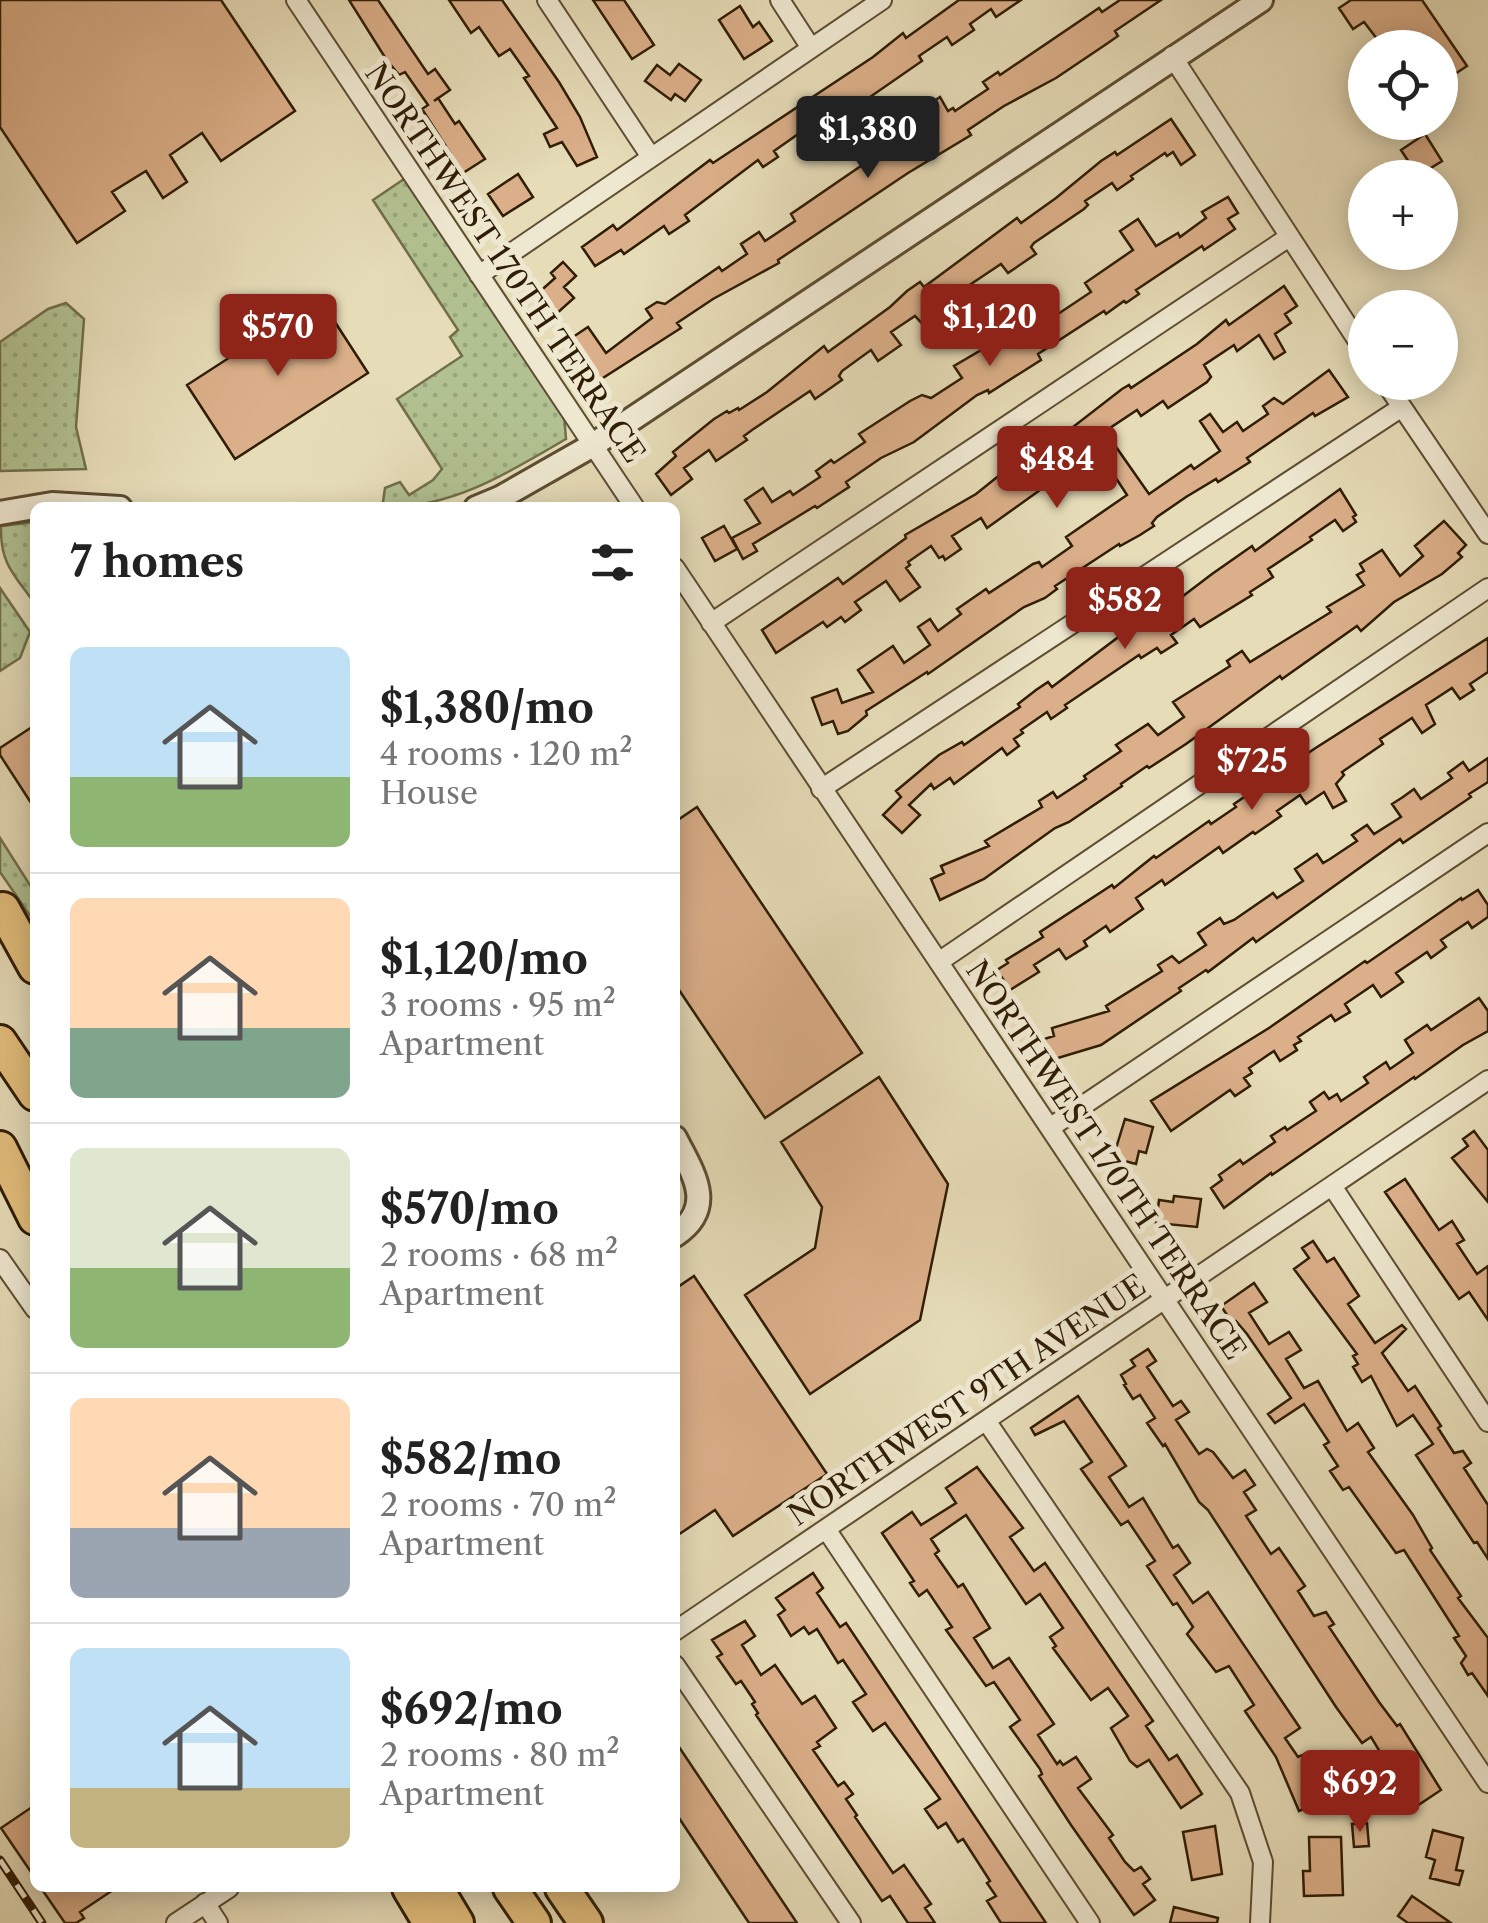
<!DOCTYPE html>
<meta charset="utf-8">
<style>
:root{--surface:#fff;--page:#f6f6f6;--text:#222;--muted:#767676;--line:#e0e0e0;--accent:#8f2418}
body{margin:0;font-family:"Libre Caslon Text",serif;background:var(--page);color:var(--text);height:100vh;display:flex;flex-direction:column;font-size:38px;white-space:nowrap}
*{box-sizing:border-box;margin:0}
p{font-size:32px;color:var(--muted)}
.icon{flex:none;width:55px;height:55px;fill:none;stroke:currentColor;stroke-width:2;stroke-linecap:round;stroke-linejoin:round}
.map{position:relative;flex:1;overflow:hidden}
.panel{position:absolute;left:30px;top:502px;width:650px;height:1390px;display:flex;flex-direction:column;background:var(--surface);border-radius:15px;box-shadow:0 5px 25px #0003}
.panel>*{flex:none}
.tools{position:absolute;left:1348px;top:30px;display:grid;gap:20px}
.tools a{display:grid;place-items:center;width:110px;height:110px;border-radius:50%;background:var(--surface);box-shadow:0 5px 25px #0003;font-size:50px}
.price{position:absolute;translate:-50% -85px;padding:0 22px;border-radius:10px;background:var(--accent);color:#fff;font-size:32px;line-height:65px;filter:drop-shadow(0 2px 5px #0008)}
.price::after{content:'';position:absolute;left:50%;top:60px;width:30px;height:22px;margin-left:-15px;background:inherit;clip-path:polygon(0 0,100% 0,50% 100%)}
.price.on{background:#222;color:#fff}
ul{padding:0;list-style:none}
li{display:flex;align-items:center;gap:30px;height:250px;padding:0 40px}
li+li{border-top:2px solid var(--line)}
li span{display:grid;place-items:center;flex:none;width:280px;height:200px;border-radius:15px;color:#555}
li>.icon{margin-inline-start:auto}
span .icon{width:120px;height:120px;fill:#fffc;stroke-width:1}
li b{font-size:42px}
h2{display:flex;justify-content:space-between;align-items:center;height:120px;padding:0 40px;font-size:42px}
.map>svg:first-child{display:block}
</style>
<div class="map">
<svg width="1488" height="1923" viewBox="0 0 1488 1923">
<defs>
<pattern id="grass-dots" width="8" height="8" patternUnits="userSpaceOnUse" patternTransform="scale(2.5)"><rect width="8" height="8" fill="#b2c191"/><path d="M2 2h.1M6 6h.1" fill="none" stroke="#99a57b" stroke-width="1.8" stroke-linecap="round"/></pattern>
</defs>
<rect width="100%" height="100%" fill="#e6dcb8"/>
<filter id="stains"><feTurbulence type="fractalNoise" baseFrequency=".002" numOctaves="4"/><feColorMatrix values="0 0 0 0 .2 0 0 0 0 .09 0 0 0 0 .02 0 0 0 .5 -.17"/></filter>
<radialGradient id="worn" r=".72"><stop offset=".6" stop-color="#630" stop-opacity="0"/><stop offset="1" stop-color="#630" stop-opacity=".3"/></radialGradient>
<!-- grass -->
<path fill="url(#grass-dots)" stroke="#706f4a" stroke-width="2.5" d="M407,177L564,414L566,439C511,471 455,507 389,507L383,502L385,488L400,482L409,495L433,480L442,469L397,399L462,356L450,337L458,330L373,200Z
M66,303L84,319L76,427L86,469L0,471V342L48,309Z
M35,522V604C14,574 0,564 1,526Z
M0,588L30,632L20,658L0,671Z
M0,838L35,893V923L0,872Z"/>
<!-- building -->
<path fill="#dbaf89" stroke="#2f1d04" stroke-width="2.5" d="M0,0H221L295,111L221,161L202,133L170,155L187,182L163,198L146,171L112,192L125,211L77,243L0,127Z
M349,0H378L428,74L435,69L450,90L434,101L438,98L455,124L459,121L485,159L463,173L422,109L428,105L405,72L399,75L386,59Z
M449,0H502L559,82L580,117L597,157L577,166L562,142L550,147L544,134L557,128L524,78L529,76L510,49L499,56L479,27L471,33Z
M593,0H624L654,45L632,59Z
M959,0H1021L996,17L991,9L970,24L974,30L952,45L947,37L919,56L922,61L870,97L876,106L819,146L804,130L774,151L778,157L763,167L758,160L685,215L689,221L669,234L664,226L624,254L621,250L595,266L582,247L613,225L617,230L710,160L713,163L873,57L903,33L906,38Z
M1120,0H1161L1115,31L1118,36L1105,45L1056,78L1004,106L968,130L971,135L908,173L778,260L779,263L713,299L677,323L681,328L595,383L567,341L588,327L606,353L652,318L646,309L657,302L665,304L719,267L722,271L747,254L741,244L759,232L765,241L795,221L791,214L925,122L918,112L940,97L948,111L953,108L955,111L988,89L983,82L998,72L1000,75L1099,8L1102,12Z
M1351,0H1422L1467,66L1440,84V48H1384L1364,22L1353,29L1339,8Z
M740,6L753,27L759,22L772,41L744,59L719,20Z
M679,64L701,80L685,101L675,94L671,100L645,81L657,65L670,75Z
M1171,119L1195,155L1181,165L1173,152L1167,156L1165,153L1131,176L1133,179L1117,190L1112,183L1085,201L1088,205L1084,209L1034,243L1031,247L1036,254L1008,273L1001,264L968,286L971,290L940,311L944,317L935,323L927,329L915,316L891,332L901,345L878,361L871,350L842,371L839,376L842,380L815,399L810,391L752,430L744,436L747,440L716,461L709,450L684,468L692,479L671,495L656,474L676,456L673,452L714,419L727,411L729,413L738,408L739,410L767,392L824,346L828,352L890,307L907,291L920,282L924,287L1017,218L1021,223L1056,198L1101,161L1115,152L1117,155Z
M1425,134L1442,161L1418,176L1401,150Z
M518,174L533,197L503,216L488,194Z
M1228,197L1238,213L1228,219L1235,229L1204,250L1202,246L1136,290L1139,294L1126,303L1124,301L1106,314L1104,311L1038,354L1041,360L989,393L988,390L977,395L914,442L881,458L846,482L849,487L817,508L815,506L753,544L757,551L743,559L732,538L760,523L745,500L763,488L772,502L790,491L793,495L820,477L816,471L831,460L834,463L865,442L859,434L910,401L922,395L931,398L962,378L954,366L1017,329L1025,336L1091,292L1085,283L1133,250L1120,231L1138,219L1156,246L1178,233L1180,237L1206,218L1202,212Z
M563,262L576,276L564,287L574,298L555,315L536,295L555,278L551,273Z
M1284,286L1297,306L1285,314L1291,323L1275,334L1285,352L1274,359L1259,335L1237,351L1234,345L1204,365L1211,377L1207,382L1168,408L1163,401L1141,416L1137,410L1107,430V434L1149,494L1191,465L1194,469L1220,451L1200,421L1210,414L1223,432L1237,422L1243,431L1268,414L1263,406L1274,398L1283,404L1329,370L1348,397L1315,416L1313,413L1247,458L1250,462L1218,482L1216,479L1186,497L1157,517L1152,523L1154,526L1140,535L1120,546L1119,544L1055,586L1057,589L1045,598L1024,607L928,674L927,672L866,711L867,715L848,731L838,734L833,721L822,725L812,698L837,689L842,703L873,692L858,670L893,646L904,663L930,645L918,627L930,619L938,631L961,614L957,609L986,589L989,593L1033,564L1039,562L1042,567L1072,546L1066,537L1127,495L1112,472L1108,474L1093,452L987,528L981,518L952,536L961,549L945,560L943,556L939,558L931,546L908,562L910,565L906,568L920,587L900,601L886,581L855,602L861,610L845,622L841,617L827,627L823,622L776,653L762,630L838,578L843,584L906,538L905,535L976,494L1021,458L1019,455L1041,440L1046,448L1122,389L1129,385L1131,388L1197,344L1226,320L1229,325Z
M320,299L368,373L235,459L187,385Z
M1340,489L1356,515L1353,517L1356,522L1343,531L1335,520L1310,537L1312,540L1268,569L1273,577L1250,592L1252,595L1200,627L1194,619L1171,635L1177,643L1161,653L1157,648L1141,658L1139,655L1065,705L1067,708L1051,719L1047,712L1021,730L1023,733L1014,739L1019,746L1007,755L1002,748L954,784L950,778L934,789L931,784L909,805L920,815L902,833L883,815L901,797L896,791L939,755L962,742L964,745L1020,707L1018,704L1036,690L1048,682L1052,687L1145,617L1147,619L1156,613L1158,615L1212,574L1252,546L1255,551Z
M1444,521L1466,545L1458,553L1462,557L1442,574L1394,602L1361,631L1357,626L1282,679L1280,676L1186,744L1149,768L1147,766L1121,784L1122,786L1069,822L1055,828L984,879L940,900L931,879L944,873L941,866L989,846L985,841L1042,807L1039,801L1053,792L1057,798L1086,779L1084,776L1121,751L1116,745L1148,724L1158,735L1184,717L1173,702L1230,666L1227,661L1242,651L1250,662L1331,612L1327,607L1364,585L1357,575L1364,571L1360,564L1382,550L1400,576L1423,556L1415,546Z
M724,526L737,549L715,561L702,538Z
M1488,638V672L1470,684L1474,690L1460,699L1452,688L1426,705L1435,724L1422,733L1412,718L1380,739L1383,744L1342,772L1344,775L1336,784L1346,801L1333,808L1324,792L1306,804L1300,795L1277,811L1281,816L1255,834L1253,832L1223,853L1219,847L1165,885L1162,880L1136,898L1143,909L1110,932L1106,926L1084,941L1087,946L1066,959L1059,949L1034,965L1039,972L1010,990L997,970L1008,963L1006,960L1043,937L1040,932L1112,885L1114,888L1154,856L1156,858L1209,821L1211,824L1236,807L1234,804L1314,749Z
M35,725V809L0,755V748Z
M1488,758V782L1469,794L1471,797L1403,843L1400,839L1256,942L1253,938L1208,972L1206,970L1179,988L1181,991L1101,1045L1048,1061L1041,1040L1054,1036L1052,1028L1109,1011L1106,1006L1162,971L1158,965L1172,956L1179,963L1206,945L1198,933L1220,918L1224,924L1234,920L1273,893L1277,898L1303,881L1295,869L1317,854L1323,863L1330,859L1357,841L1352,835L1367,825L1374,834L1401,817L1392,804L1403,797L1414,789L1421,799L1452,778L1448,773L1463,762L1469,771Z
M697,807L862,1053L765,1118L675,984V822Z
M1478,890L1488,905V917L1472,928L1468,922L1441,940L1446,947L1431,958L1427,952L1396,973L1403,982L1381,997L1373,985L1345,1004L1350,1012L1335,1021L1331,1015L1298,1037L1301,1041L1294,1045L1297,1050L1280,1061L1274,1051L1249,1068L1252,1073L1244,1078L1250,1086L1235,1096L1230,1090L1171,1131L1151,1101L1269,1028L1365,961L1367,963L1461,898L1462,900Z
M1479,998L1488,1011V1031L1463,1045L1415,1079L1414,1077L1272,1175L1271,1173L1224,1208L1211,1188L1222,1180L1219,1175L1240,1160L1243,1164L1275,1142L1271,1136L1285,1127L1287,1130L1316,1111L1310,1102L1324,1092L1329,1099L1337,1094L1341,1101L1368,1083L1364,1077L1386,1062L1390,1069L1413,1053L1405,1040L1427,1025L1431,1030Z
M879,1077L948,1184L920,1320L810,1394L745,1295L815,1248L822,1207L781,1142Z
M1125,1119L1153,1127L1146,1153L1139,1151L1136,1164L1113,1158Z
M1474,1131L1488,1150V1202L1452,1158L1468,1146L1463,1139Z
M1405,1179L1439,1230L1452,1221L1464,1240L1457,1244L1477,1274L1488,1266V1320L1469,1292L1459,1299L1385,1192Z
M1174,1196L1201,1199L1197,1227L1156,1223L1159,1200L1173,1202Z
M1313,1241L1327,1262L1334,1258L1359,1296L1348,1304L1375,1343L1402,1325L1406,1329L1382,1353L1408,1391L1415,1386L1441,1426L1438,1428L1454,1453L1463,1451L1471,1463L1464,1468L1488,1505V1559L1477,1542L1474,1543L1416,1455L1433,1444L1413,1415L1397,1426L1371,1376L1362,1382L1353,1367L1358,1364L1353,1356L1357,1354L1294,1269L1309,1258L1302,1248Z
M694,1276L827,1474L733,1536L715,1510L675,1537V1289Z
M1254,1283L1267,1302L1249,1313L1269,1344L1289,1332L1301,1350L1286,1359L1304,1388L1318,1381L1347,1431L1358,1423L1374,1448L1368,1452L1413,1515L1432,1548L1430,1550L1461,1596L1458,1598L1488,1638V1696L1472,1673L1468,1675L1461,1663L1466,1656L1454,1638L1459,1636L1404,1550L1396,1553L1349,1487L1343,1490L1330,1471L1338,1466L1324,1445L1329,1442L1304,1404L1275,1423L1268,1414L1291,1398L1247,1334L1236,1321L1233,1324L1221,1306Z
M1148,1349L1156,1361L1147,1367L1173,1406L1181,1401L1189,1412L1176,1420L1199,1454L1207,1449L1213,1452L1233,1478L1245,1470L1255,1485L1244,1492L1256,1510L1246,1516L1271,1554L1279,1548L1305,1586L1298,1591L1314,1616L1326,1612L1334,1624L1329,1627L1379,1702L1397,1726L1400,1724L1441,1790L1414,1808L1371,1737L1362,1743L1336,1707L1208,1510L1199,1502L1165,1444L1163,1446L1147,1423L1155,1418L1140,1395L1133,1399L1124,1385L1126,1384L1121,1375L1135,1366L1131,1360Z
M1078,1396L1126,1466L1109,1477L1129,1507L1143,1498L1173,1548L1178,1545L1190,1563L1174,1575L1193,1603L1208,1592L1300,1728L1285,1738L1298,1757L1310,1752L1319,1774L1311,1778L1321,1801L1299,1811L1276,1757L1245,1711L1254,1705L1229,1666L1216,1672L1187,1634L1193,1627L1177,1603L1173,1605L1147,1566L1155,1561L1128,1521L1121,1525L1081,1469L1092,1462L1064,1421L1035,1435L1031,1428Z
M977,1467L1023,1528L1010,1537L1034,1571L1045,1563L1153,1721L1146,1726L1169,1760L1177,1755L1202,1794L1181,1808L1149,1760L1137,1767L1130,1761L1111,1728L1128,1716L1108,1688L1091,1700L1053,1648L1056,1646L1050,1637L1063,1628L1040,1594L1026,1604L966,1515L931,1539L939,1551L935,1554L958,1587L963,1584L990,1628L974,1638L993,1668L1009,1658L1054,1724L1038,1735L1057,1764L1060,1761L1063,1765L1076,1757L1091,1779L1078,1788L1113,1835L1109,1838L1125,1862L1134,1871L1141,1867L1150,1879L1143,1884L1155,1900L1134,1915L1071,1825L1039,1776L1042,1774L1040,1769L1010,1727L1020,1720L994,1682L986,1686L959,1648L946,1630L952,1627L927,1590L919,1596L910,1583L914,1581L882,1533L912,1512L921,1525L956,1503L946,1488Z
M813,1573L823,1588L817,1593L840,1627L846,1623L1046,1923H1001L987,1901L996,1896L987,1883L990,1881L963,1839L958,1842L946,1823L938,1828L925,1809L940,1799L885,1723L873,1731L853,1702L866,1694L843,1660L838,1663L817,1629L809,1634L804,1627L791,1636L778,1615L785,1610L776,1598Z
M745,1621L755,1636L742,1645L761,1675L775,1665L802,1704L815,1696L836,1728L817,1742L820,1746L813,1750L838,1786L844,1782L853,1794L846,1799L857,1815L855,1817L893,1873L904,1865L931,1904L925,1908L935,1923H908L890,1896L882,1901L756,1715L758,1713L752,1704L755,1702L741,1681L736,1684L717,1657L722,1654L712,1640Z
M675,1741L797,1923H749L675,1812Z
M35,1805V1878L1,1828Z
M1367,1823L1369,1846L1354,1847L1352,1824Z
M1215,1826L1222,1874L1192,1880L1183,1832Z
M1433,1830L1463,1838L1456,1870L1463,1871L1459,1885L1430,1878L1435,1860L1426,1857Z
M1309,1837H1341L1343,1895L1304,1896L1303,1871H1310Z
M41,1888H116L80,1912L84,1918L76,1923H65Z
M1412,1896L1431,1909L1451,1923H1408L1398,1916Z
M1174,1907L1218,1918L1217,1923H1170Z"/>
<g fill="none" stroke-linecap="round" stroke-linejoin="round">
<!-- minor casing -->
<g stroke="#5d4d31" stroke-width="22">
<path id="minor" d="M296,0L635,508
M547,0L651,157
M780,0L811,48
M1172,56L1365,352
M479,275L882,0
M1385,382L1488,534
M675,568L1488,1783
M711,623L1289,237
M821,789L1402,407
M940,961L1488,588
M1051,1127L1488,833
M1332,1186L1488,1422
M0,1259L35,1309
M987,1422L1240,1793L1263,1862L1260,1923
M826,1529L1090,1923
M675,1631L1488,1080
M675,1665L851,1923
M205,1903L218,1923
M176,1923L229,1888"/>
</g>
<!-- tertiary casing -->
<g stroke="#5d4d31" stroke-width="28">
<path id="tertiary" d="M476,508L500,498L593,445L1261,0
M0,513L52,504L120,508
M675,1138C693,1173 717,1207 675,1235"/>
</g>
<!-- motorway casing -->
<g stroke="#2f1d04" stroke-width="38">
<path id="motorway" d="M3,909L35,967
M0,1042L35,1094
M0,1148L35,1218
M409,1888L430,1923
M436,1888L457,1923
M510,1888L534,1923
M562,1888L586,1923"/>
</g>
<!-- minor -->
<use href="#minor" stroke="#efe8d1" stroke-width="18"/>
<!-- tertiary -->
<use href="#tertiary" stroke="#efe8d1" stroke-width="22"/>
<!-- motorway -->
<use href="#motorway" stroke="#e3be7c" stroke-width="32"/>
<!-- rail casing -->
<g stroke="#2f1d04" stroke-width="9">
<path id="rail" d="M0,1860L42,1923"/>
</g>
<!-- rail -->
<use href="#rail" stroke="#efe8d1" stroke-width="5" stroke-dasharray="15" stroke-linecap="butt"/>
</g>
<g text-anchor="middle" dominant-baseline="central" stroke-width="10" stroke-linejoin="round" paint-order="stroke">
<!-- street labels -->
<g font-size="30" fill="#2f1d04" stroke="#efe8d1">
<text transform="translate(505 263) rotate(56)">NORTHWEST 170TH TERRACE</text>
<text transform="translate(1106 1160) rotate(56)">NORTHWEST 170TH TERRACE</text>
<text transform="translate(967 1400) rotate(-34)">NORTHWEST 9TH AVENUE</text>
</g>
</g>
<rect width="100%" height="100%" filter="url(#stains)"/>
<rect width="100%" height="100%" fill="url(#worn)"/>
</svg>
<div class="tools">
<a><svg class="icon" aria-label="locate" viewBox="0 0 24 24"><circle cx="12" cy="12" r="6"/><path d="M12 2v4M12 18v4M2 12h4M18 12h4"/></svg></a>
<a>+</a>
<a>−</a>
</div>
<b class="price on" style="left:868px;top:181px">$1,380</b>
<b class="price" style="left:990px;top:369px">$1,120</b>
<b class="price" style="left:278px;top:379px">$570</b>
<b class="price" style="left:1057px;top:511px">$484</b>
<b class="price" style="left:1125px;top:652px">$582</b>
<b class="price" style="left:1252px;top:813px">$725</b>
<b class="price" style="left:1360px;top:1835px">$692</b>
<section class="panel">
<h2>7 homes<svg class="icon" aria-label="filters" viewBox="0 0 24 24"><path d="M4 7h16M4 17h16"/><circle cx="9" cy="7" r="2"/><circle cx="15" cy="17" r="2"/></svg></h2>
<ul>
<li><span style="background:linear-gradient(#bfe0f5 65%,#8fb573 0)"><svg class="icon" aria-label="home" viewBox="0 0 24 24"><path d="M3 11l9-7 9 7M6 9v11h12V9"/></svg></span><div><b>$1,380/mo</b><p>4 rooms · 120 m²</p><p>House</p></div></li>
<li><span style="background:linear-gradient(#ffd9b3 65%,#7fa58c 0)"><svg class="icon" aria-label="home" viewBox="0 0 24 24"><path d="M3 11l9-7 9 7M6 9v11h12V9"/></svg></span><div><b>$1,120/mo</b><p>3 rooms · 95 m²</p><p>Apartment</p></div></li>
<li><span style="background:linear-gradient(#dfe7d0 60%,#8fb573 0)"><svg class="icon" aria-label="home" viewBox="0 0 24 24"><path d="M3 11l9-7 9 7M6 9v11h12V9"/></svg></span><div><b>$570/mo</b><p>2 rooms · 68 m²</p><p>Apartment</p></div></li>
<li><span style="background:linear-gradient(#ffd9b3 65%,#9aa5b1 0)"><svg class="icon" aria-label="home" viewBox="0 0 24 24"><path d="M3 11l9-7 9 7M6 9v11h12V9"/></svg></span><div><b>$582/mo</b><p>2 rooms · 70 m²</p><p>Apartment</p></div></li>
<li><span style="background:linear-gradient(#bfe0f5 70%,#c2b280 0)"><svg class="icon" aria-label="home" viewBox="0 0 24 24"><path d="M3 11l9-7 9 7M6 9v11h12V9"/></svg></span><div><b>$692/mo</b><p>2 rooms · 80 m²</p><p>Apartment</p></div></li>
</ul>
</section>
</div>
